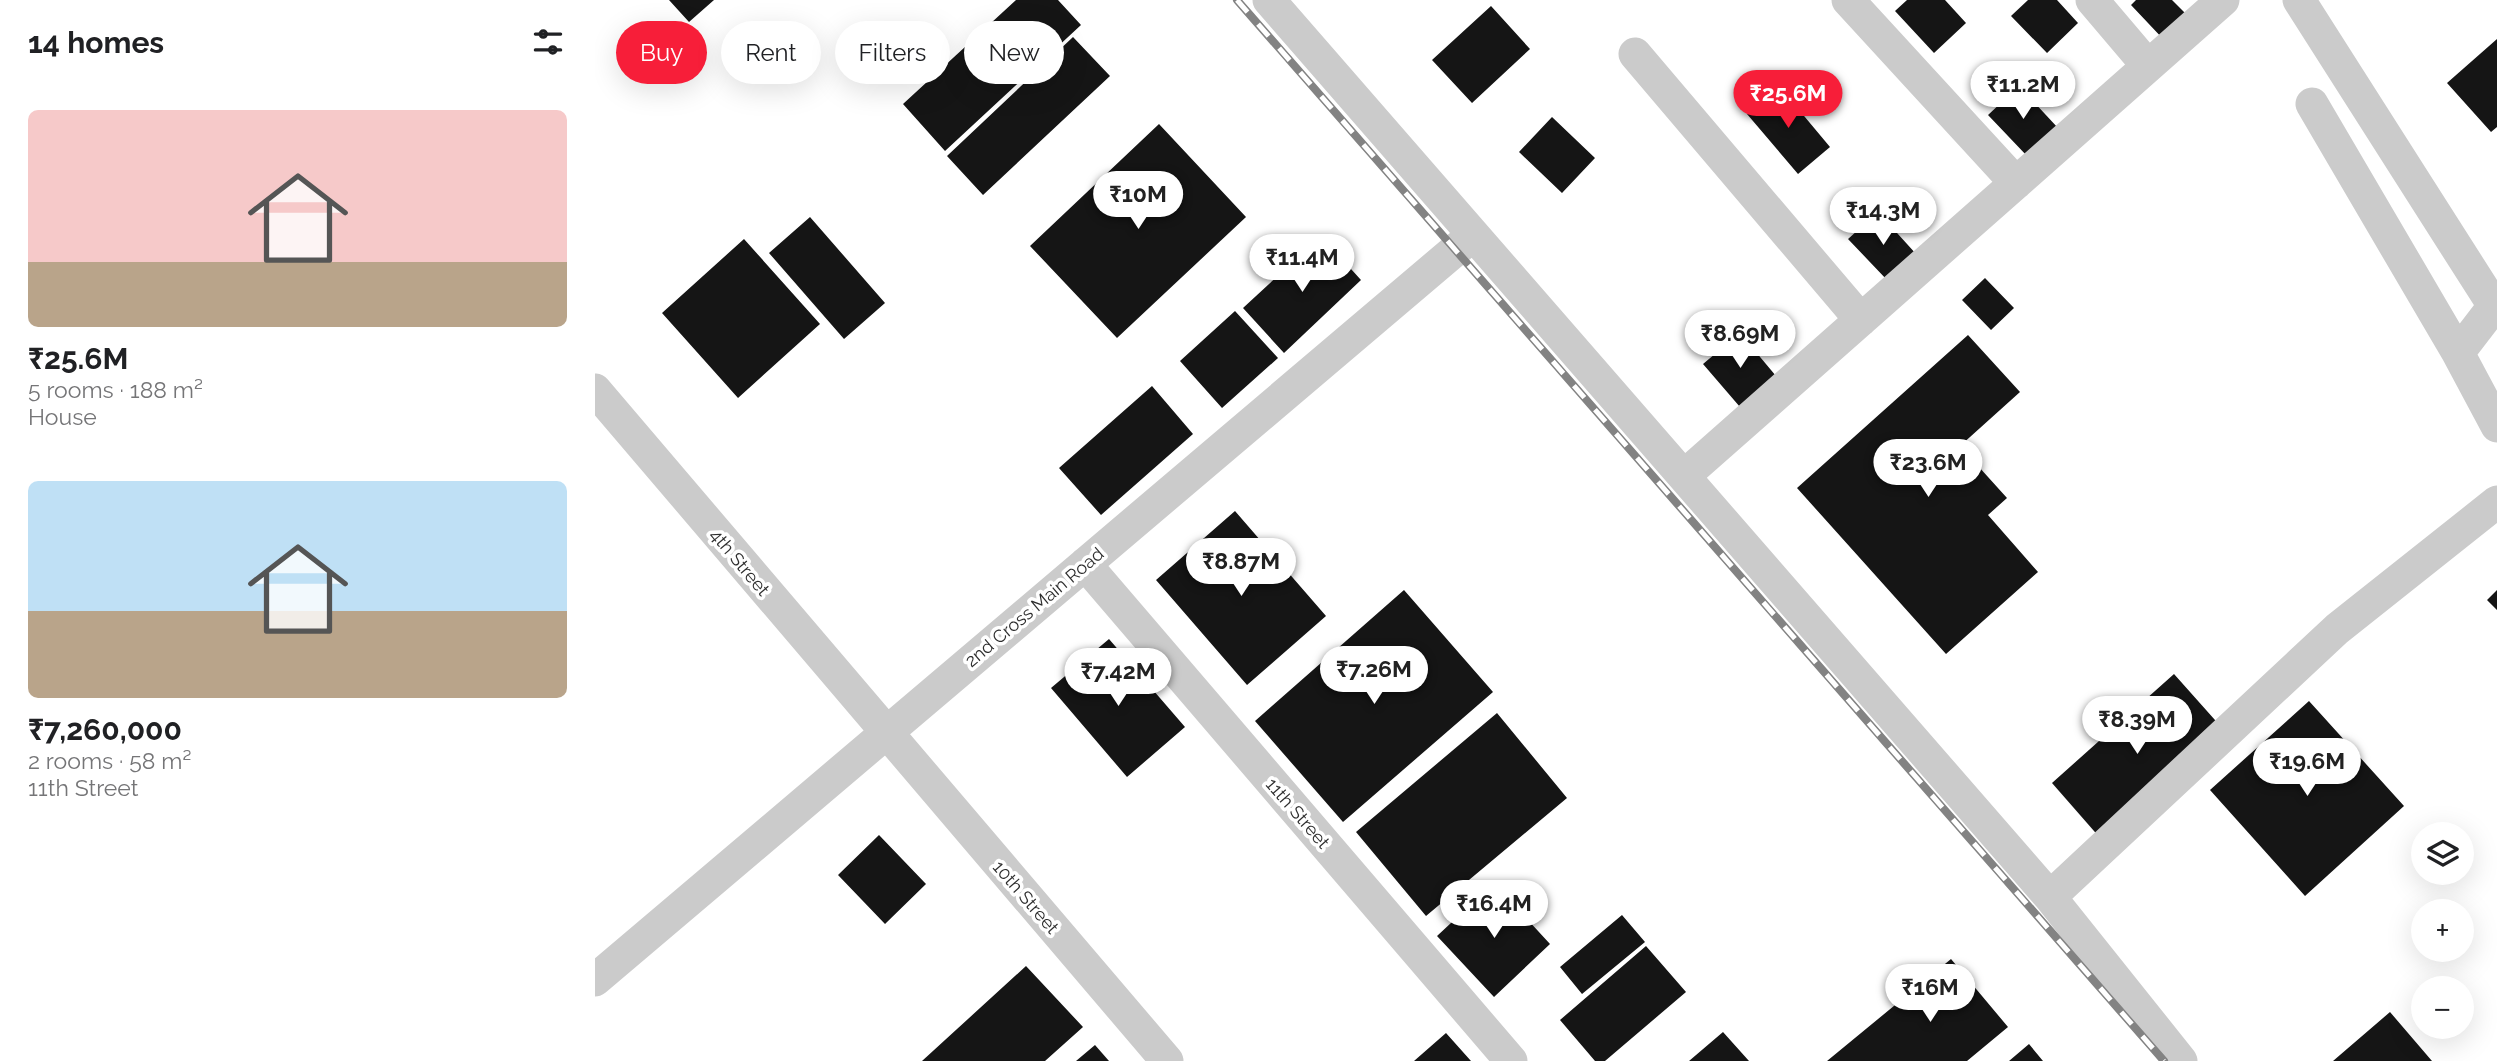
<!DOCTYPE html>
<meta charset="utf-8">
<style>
:root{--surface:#fff;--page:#f6f6f6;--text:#202124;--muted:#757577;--accent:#f71e39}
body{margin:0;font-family:Raleway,sans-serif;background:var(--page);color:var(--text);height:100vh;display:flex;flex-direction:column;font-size:26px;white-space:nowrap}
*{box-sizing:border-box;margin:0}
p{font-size:23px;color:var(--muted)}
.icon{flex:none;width:38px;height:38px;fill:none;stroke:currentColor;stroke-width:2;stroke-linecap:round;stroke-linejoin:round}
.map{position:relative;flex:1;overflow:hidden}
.drawer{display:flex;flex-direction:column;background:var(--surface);width:595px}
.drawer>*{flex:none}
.top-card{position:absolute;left:21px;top:21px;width:665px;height:63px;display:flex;gap:14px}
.fabs{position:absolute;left:1816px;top:822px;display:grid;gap:14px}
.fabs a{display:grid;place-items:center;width:63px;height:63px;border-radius:50%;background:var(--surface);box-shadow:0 7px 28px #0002;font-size:35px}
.price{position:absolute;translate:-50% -60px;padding:0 16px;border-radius:24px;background:#fff;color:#222;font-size:23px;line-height:46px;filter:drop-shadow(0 2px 4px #0008)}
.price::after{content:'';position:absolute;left:50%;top:42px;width:21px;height:16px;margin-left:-10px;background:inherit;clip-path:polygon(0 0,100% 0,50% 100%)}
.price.on{background:var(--accent);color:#fff}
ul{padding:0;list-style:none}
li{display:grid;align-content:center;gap:14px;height:371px;padding:0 28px}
li span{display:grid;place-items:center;height:217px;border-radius:10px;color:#555}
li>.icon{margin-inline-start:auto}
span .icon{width:126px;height:126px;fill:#fffc;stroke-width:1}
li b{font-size:30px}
h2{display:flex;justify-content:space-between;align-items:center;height:84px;padding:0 28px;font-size:30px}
.pill{padding:0 24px;border-radius:32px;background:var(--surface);box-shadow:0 7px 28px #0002;font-size:24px;line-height:63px}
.pill.on{background:var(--accent);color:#fff}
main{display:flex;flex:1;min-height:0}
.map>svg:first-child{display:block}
</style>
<main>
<section class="drawer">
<h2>14 homes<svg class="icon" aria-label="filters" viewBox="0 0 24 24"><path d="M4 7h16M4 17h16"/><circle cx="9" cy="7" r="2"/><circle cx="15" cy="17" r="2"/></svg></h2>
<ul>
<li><span style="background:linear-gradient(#f6c9c9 70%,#b9a48a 0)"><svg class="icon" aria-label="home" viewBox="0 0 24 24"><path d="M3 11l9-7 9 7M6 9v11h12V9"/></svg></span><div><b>₹25.6M</b><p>5 rooms · 188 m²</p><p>House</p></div></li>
<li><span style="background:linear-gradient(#bfe0f5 60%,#b9a48a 0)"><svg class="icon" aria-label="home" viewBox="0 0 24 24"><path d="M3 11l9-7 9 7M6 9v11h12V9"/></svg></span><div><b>₹7,260,000</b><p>2 rooms · 58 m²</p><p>11th Street</p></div></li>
</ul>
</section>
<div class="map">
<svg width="1902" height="1061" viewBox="0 0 1902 1061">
<rect width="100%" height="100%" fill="#fff"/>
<!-- building -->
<path fill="#151515" d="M74,0H119L94,22Z
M421,0H463L486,25L350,151L308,104Z
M1312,0H1350L1371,23L1339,53L1300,11Z
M1433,0H1462L1483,23L1452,53L1416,16Z
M1541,0H1577L1594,17L1570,41L1536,5Z
M896,6L935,49L877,103L837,60Z
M478,37L515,76L388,195L352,156Z
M1902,39V127L1896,132L1852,83Z
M1184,86L1235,147L1203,174L1152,114Z
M1424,86L1463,128L1433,157L1393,115Z
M957,117L1000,158L967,193L924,152Z
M564,124L651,217L522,338L435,246Z
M1283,212L1322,255L1293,281L1253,239Z
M215,217L290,303L249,339L174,253Z
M726,236L766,280L689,353L648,308Z
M149,239L225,324L143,398L67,313Z
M1390,278L1419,308L1396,330L1367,300Z
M640,311L683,358L627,408L585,361Z
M1145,333L1181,376L1145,407L1108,364Z
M1373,335L1425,392L1365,446L1412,498L1393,515L1443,572L1351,654L1202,488Z
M557,386L598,434L506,515L464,468Z
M640,511L731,616L652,685L561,580Z
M809,590L898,692L748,822L660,721Z
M1902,590V610L1892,600Z
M514,639L590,727L532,777L456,688Z
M1579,674L1628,729L1506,839L1457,783Z
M1714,701L1809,806L1710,896L1615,790Z
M902,713L972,798L831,916L761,832Z
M284,835L331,884L290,924L243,875Z
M899,883L955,944L899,997L842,936Z
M1027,915L1050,942L987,994L965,967Z
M1051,946L1091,992L1010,1061H1000L965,1020Z
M1356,959L1413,1027L1372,1061H1232Z
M431,966L488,1027L450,1061H327Z
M1795,1012L1837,1061H1738Z
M1128,1032L1154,1061H1094Z
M851,1033L876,1061H819Z
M1434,1044L1448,1061H1414Z
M500,1045L514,1061H481Z"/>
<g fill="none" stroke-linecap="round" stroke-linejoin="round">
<!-- minor -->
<path stroke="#cbcbcb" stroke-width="33" d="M674,0L1455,897L1586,1061
M1253,0L1421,183
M1497,0L1553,66
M1704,0L1899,306L1863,353L1902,426
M1040,54L1266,320
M1717,104L1863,353
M0,390L572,1061
M1089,476L1628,0
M490,564L916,1061
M1455,897L1742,629L1902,502
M0,980L878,235"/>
<!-- rail casing -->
<g stroke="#838383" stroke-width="8">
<path id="rail" d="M642,0L1569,1061"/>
</g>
<!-- rail -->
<use href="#rail" stroke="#fff" stroke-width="5" stroke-dasharray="16" stroke-linecap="butt"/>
</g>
<g text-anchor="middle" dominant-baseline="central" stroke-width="7" stroke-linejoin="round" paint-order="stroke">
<!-- street labels -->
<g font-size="18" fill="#2e2e2e" stroke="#fff">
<text transform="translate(145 562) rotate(50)">4th Street</text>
<text transform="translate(439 607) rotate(-40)">2nd Cross Main Road</text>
<text transform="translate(703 813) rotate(49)">11th Street</text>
<text transform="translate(431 897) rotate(49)">10th Street</text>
</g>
</g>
</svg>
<div class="fabs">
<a><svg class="icon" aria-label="layers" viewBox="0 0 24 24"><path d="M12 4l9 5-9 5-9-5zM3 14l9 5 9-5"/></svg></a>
<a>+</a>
<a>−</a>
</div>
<b class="price" style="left:1428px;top:121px">₹11.2M</b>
<b class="price on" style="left:1193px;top:130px">₹25.6M</b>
<b class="price" style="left:543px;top:231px">₹10M</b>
<b class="price" style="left:1288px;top:247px">₹14.3M</b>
<b class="price" style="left:707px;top:294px">₹11.4M</b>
<b class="price" style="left:1145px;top:370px">₹8.69M</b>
<b class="price" style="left:1333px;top:499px">₹23.6M</b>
<b class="price" style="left:646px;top:598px">₹8.87M</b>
<b class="price" style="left:779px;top:706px">₹7.26M</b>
<b class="price" style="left:523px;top:708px">₹7.42M</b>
<b class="price" style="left:1542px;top:756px">₹8.39M</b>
<b class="price" style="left:1712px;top:798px">₹19.6M</b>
<b class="price" style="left:899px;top:940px">₹16.4M</b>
<b class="price" style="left:1335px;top:1024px">₹16M</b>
<div class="top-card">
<a class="pill on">Buy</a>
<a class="pill">Rent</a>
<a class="pill">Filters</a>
<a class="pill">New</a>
</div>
</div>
</main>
